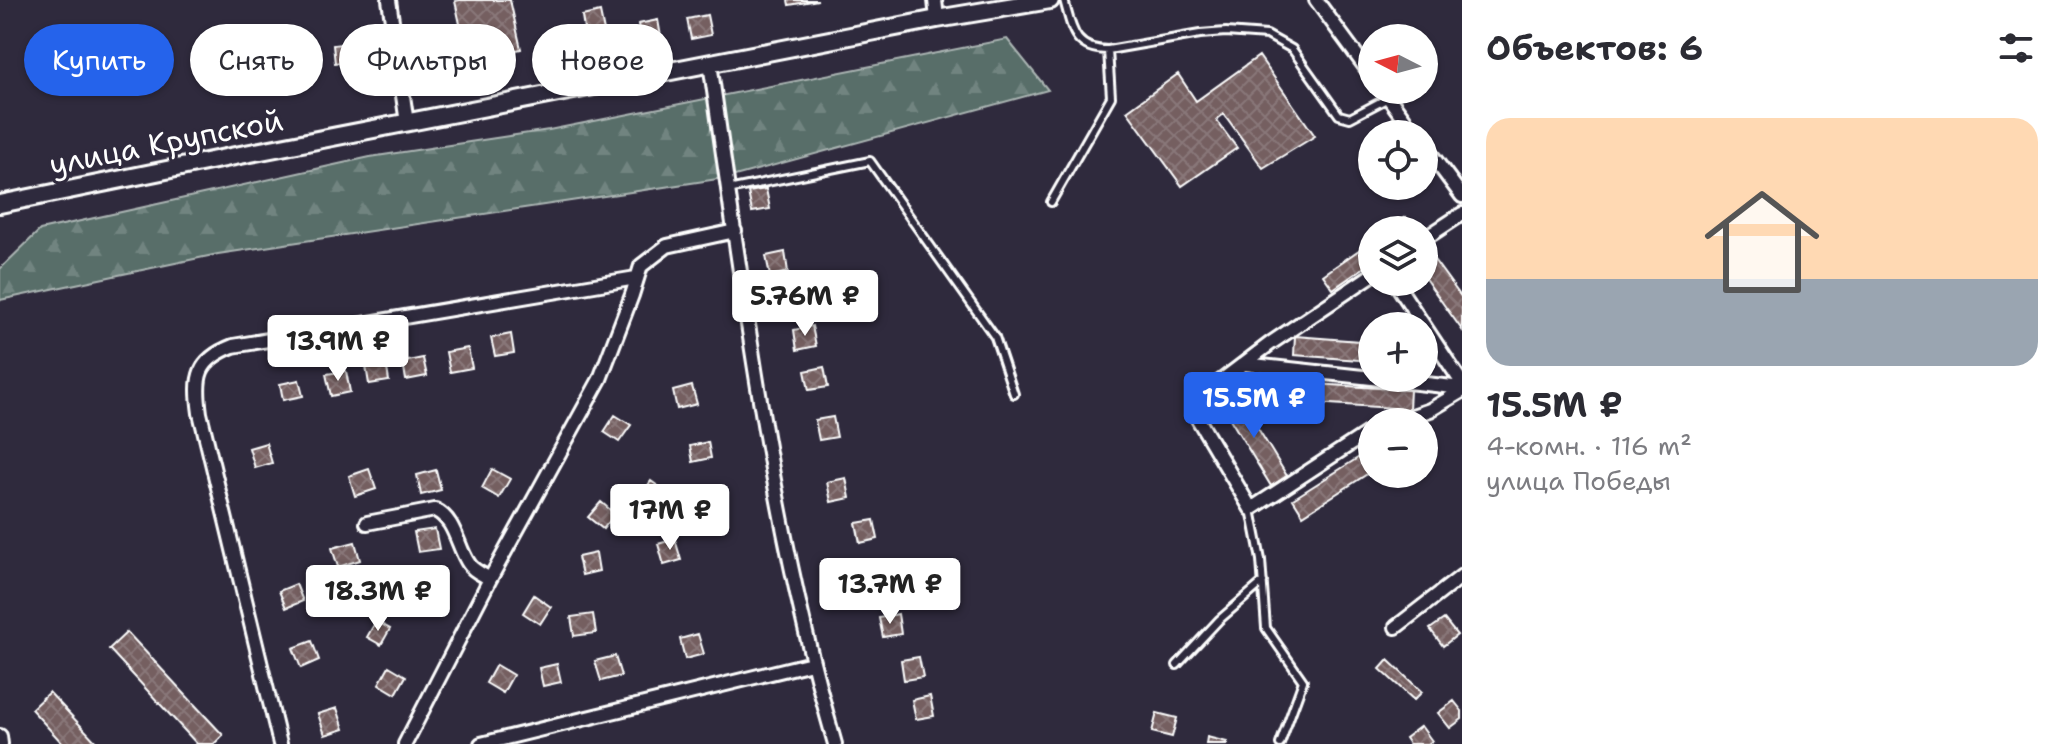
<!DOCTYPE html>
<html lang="ru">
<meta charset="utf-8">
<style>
:root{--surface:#fff;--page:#f7f7f7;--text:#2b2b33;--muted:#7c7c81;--line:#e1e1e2;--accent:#2563eb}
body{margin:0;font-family:"Shantell Sans",sans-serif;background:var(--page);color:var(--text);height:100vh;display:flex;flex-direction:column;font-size:30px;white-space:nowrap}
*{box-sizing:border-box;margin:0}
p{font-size:26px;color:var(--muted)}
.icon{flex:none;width:44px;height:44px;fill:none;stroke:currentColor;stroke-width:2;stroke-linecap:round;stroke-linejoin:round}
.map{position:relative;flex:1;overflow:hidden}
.drawer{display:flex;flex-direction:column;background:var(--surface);width:600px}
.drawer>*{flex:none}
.banner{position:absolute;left:24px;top:24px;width:760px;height:72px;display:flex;gap:16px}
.needle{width:52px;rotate:276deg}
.buttons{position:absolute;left:1358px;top:24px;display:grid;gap:16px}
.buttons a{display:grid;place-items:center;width:80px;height:80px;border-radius:50%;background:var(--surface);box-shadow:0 2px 6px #0004;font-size:40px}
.price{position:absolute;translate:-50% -68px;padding:0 18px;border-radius:8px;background:#fff;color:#222;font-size:26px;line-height:52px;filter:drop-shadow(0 2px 4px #0008)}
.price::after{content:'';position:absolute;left:50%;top:48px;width:24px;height:18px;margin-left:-12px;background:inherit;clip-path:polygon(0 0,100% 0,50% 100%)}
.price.current{background:var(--accent);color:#fff}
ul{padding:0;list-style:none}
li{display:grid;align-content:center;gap:16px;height:424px;padding:0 24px}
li+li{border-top:2px solid var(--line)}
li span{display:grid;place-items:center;height:248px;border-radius:24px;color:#555}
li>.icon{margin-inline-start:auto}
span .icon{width:144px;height:144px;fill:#fffc;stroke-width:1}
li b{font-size:34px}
h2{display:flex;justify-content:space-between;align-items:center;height:96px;padding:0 24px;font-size:34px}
.pill{padding:0 28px;border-radius:36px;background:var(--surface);box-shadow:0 2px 6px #0004;font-size:28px;line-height:72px}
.pill.current{background:var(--accent);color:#fff}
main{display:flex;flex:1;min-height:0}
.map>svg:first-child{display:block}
</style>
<main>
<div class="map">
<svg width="1462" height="744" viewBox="0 0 1462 744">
<defs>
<pattern id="forest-firs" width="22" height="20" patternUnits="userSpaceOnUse" patternTransform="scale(2)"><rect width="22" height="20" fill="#586e69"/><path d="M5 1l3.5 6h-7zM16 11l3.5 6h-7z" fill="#718480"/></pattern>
<pattern id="building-cross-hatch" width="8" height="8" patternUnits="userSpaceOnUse" patternTransform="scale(2)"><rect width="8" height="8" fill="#745f61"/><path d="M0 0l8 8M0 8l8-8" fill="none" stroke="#897779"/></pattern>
</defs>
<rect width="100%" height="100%" fill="#2f2a3d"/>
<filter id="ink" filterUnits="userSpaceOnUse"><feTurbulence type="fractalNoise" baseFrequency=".0125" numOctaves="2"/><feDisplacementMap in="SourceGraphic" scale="16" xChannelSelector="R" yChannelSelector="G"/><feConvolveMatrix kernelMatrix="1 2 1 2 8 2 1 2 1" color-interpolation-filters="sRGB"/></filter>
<g filter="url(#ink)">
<!-- forest -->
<path fill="url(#forest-firs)" stroke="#acb6b4" stroke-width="2" d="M1007,39L1048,90L731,177L218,254L0,300V269L40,230L370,157L549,130Z"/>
<!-- building -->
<path fill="url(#building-cross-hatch)" stroke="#fff" stroke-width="2" d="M460,0H510L521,49L468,61L455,1Z
M788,0H818L789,5Z
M600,12L604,31L585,35L582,16Z
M707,15L711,35L691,39L687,19Z
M658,20L662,42L642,46L638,24Z
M356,42L358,60L335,63L333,45Z
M1259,56L1315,136L1263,168L1224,114L1216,120L1237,148L1182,186L1127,111L1178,74L1196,101Z
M766,189L770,209L752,212L748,192Z
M1406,217L1415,230H1388Z
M1372,241V262L1333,289L1323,275Z
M785,252L788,272L770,276L766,256Z
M1432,257L1462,298V330L1424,277V263Z
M812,326L816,346L797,350L794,330Z
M511,334L514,353L495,356L491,338Z
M1295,336L1372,342V361L1294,355Z
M468,348L472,368L450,372L446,352Z
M423,358L427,376L406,380L403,362Z
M386,362L389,381L369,384L366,366Z
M824,367L828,387L809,390L805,371Z
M346,371L350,392L331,396L326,374Z
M299,380L303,396L283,400L280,384Z
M1299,383L1410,390L1409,409L1298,402Z
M692,386L697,404L677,409L673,391Z
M1237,394L1287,476L1271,486L1221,404Z
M615,415L631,425L619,442L604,432Z
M833,417L837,437L819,440L815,420Z
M708,442L711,458L693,462L690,446Z
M266,443L272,463L255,468L249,448Z
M1372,449V471L1303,515L1293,499Z
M369,469L376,489L355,496L349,476Z
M492,469L510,479L499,498L482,488Z
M436,470L441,490L421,495L417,475Z
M846,478L850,498L831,502L827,482Z
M651,481L665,491L652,510L638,500Z
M721,493L726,513L710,517L705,497Z
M601,502L615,514L603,529L588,517Z
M874,520L878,539L860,543L856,523Z
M435,529L439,549L418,552L414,532Z
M675,539L681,560L664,565L658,544Z
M355,542L360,560L338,567L332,548Z
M596,553L599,571L582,575L578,557Z
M296,584L303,601L286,608L279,591Z
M534,595L551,607L540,624L523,613Z
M593,614L596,633L574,636L571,617Z
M898,614L901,634L883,637L879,618Z
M1444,619L1457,635L1443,646L1430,629Z
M376,621L390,629L381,645L367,637Z
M127,632L223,735L214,744H197L109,649Z
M698,634L704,654L685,659L680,639Z
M312,641L319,660L301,668L293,648Z
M615,656L621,676L601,681L595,661Z
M919,657L923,677L904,680L901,660Z
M1388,660L1422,692L1414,700L1380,669Z
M557,664L561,682L543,686L539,668Z
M496,665L513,675L503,693L486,683Z
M389,666L406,676L396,694L379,684Z
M49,692L98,744H63L31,709Z
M930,696L934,716L916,719L912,700Z
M1454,701L1462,711V719L1450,728L1438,713Z
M337,708L344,729L325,735L318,714Z
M1157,713L1177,718L1172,737L1152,732Z
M1421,726L1432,741L1428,744H1409L1405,738Z
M1207,737L1227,742V744H1206Z"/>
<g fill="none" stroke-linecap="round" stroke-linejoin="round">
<!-- service casing -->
<g stroke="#fff" stroke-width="12">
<path id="service" d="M1064,0C1072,28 1073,50 1108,50L1200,34L1226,32L1267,35L1292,49L1339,115L1350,118L1388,98
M728,190L870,161L995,337L1014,394
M1051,202L1111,97L1108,50
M1251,509L1261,560L1266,628L1303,681L1280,744
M1177,665L1219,620L1263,582"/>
</g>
<!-- minor casing -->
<g stroke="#fff" stroke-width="18">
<path id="minor" d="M389,0L407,123
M935,0L937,19
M1316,0L1372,76
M710,63C743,291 771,522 835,744
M1383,90L1415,134
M1424,145L1462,196
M1424,239L1462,214
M1372,275L1271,343L1200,397L1195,414L1251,509L1372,430
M1395,282L1462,383
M1244,364L1372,378
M1372,378L1462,388
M1395,422L1430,410L1462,391
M367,523L435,510C456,520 457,547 469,564C473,571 484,575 490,579
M1396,627L1462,576
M0,736L1,744
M280,744L200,413C195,377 197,360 233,346L636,278
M405,744L490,579L600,379L632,295L641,266L667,246L735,231
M481,744L812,663"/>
</g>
<!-- tertiary casing -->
<g stroke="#fff" stroke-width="22">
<path id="tertiary" d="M0,204L230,157L937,19L1050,0"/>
</g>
<!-- service -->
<use href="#service" stroke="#2f2a3d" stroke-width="6"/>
<!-- minor -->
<use href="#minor" stroke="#2f2a3d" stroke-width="12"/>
<!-- tertiary -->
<use href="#tertiary" stroke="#2f2a3d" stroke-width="16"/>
</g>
</g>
<g text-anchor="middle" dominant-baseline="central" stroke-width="6" stroke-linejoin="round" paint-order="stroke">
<!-- street labels -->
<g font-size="30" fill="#fff" stroke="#2f2a3d">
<text transform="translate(166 142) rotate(-11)">улица Крупской</text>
</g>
</g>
</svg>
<div class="buttons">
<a><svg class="needle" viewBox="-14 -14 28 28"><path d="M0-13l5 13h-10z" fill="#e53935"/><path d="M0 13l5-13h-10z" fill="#7c7c81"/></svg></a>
<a><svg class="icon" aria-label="locate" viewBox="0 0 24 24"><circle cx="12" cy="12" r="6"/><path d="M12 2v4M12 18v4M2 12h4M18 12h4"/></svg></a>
<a><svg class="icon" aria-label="layers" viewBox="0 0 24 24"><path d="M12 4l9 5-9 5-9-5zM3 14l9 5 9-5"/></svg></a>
<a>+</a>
<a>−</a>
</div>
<b class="price" style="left:805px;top:338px">5.76M ₽</b>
<b class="price" style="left:338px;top:383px">13.9M ₽</b>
<b class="price current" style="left:1254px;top:440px">15.5M ₽</b>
<b class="price" style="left:670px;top:552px">17M ₽</b>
<b class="price" style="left:890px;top:626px">13.7M ₽</b>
<b class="price" style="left:378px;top:633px">18.3M ₽</b>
<div class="banner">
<a class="pill current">Купить</a>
<a class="pill">Снять</a>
<a class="pill">Фильтры</a>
<a class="pill">Новое</a>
</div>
</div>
<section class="drawer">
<h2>Объектов: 6<svg class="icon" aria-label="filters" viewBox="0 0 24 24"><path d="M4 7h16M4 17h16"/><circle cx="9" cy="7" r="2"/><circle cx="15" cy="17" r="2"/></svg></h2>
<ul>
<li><span style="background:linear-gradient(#ffd9b3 65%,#9aa5b1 0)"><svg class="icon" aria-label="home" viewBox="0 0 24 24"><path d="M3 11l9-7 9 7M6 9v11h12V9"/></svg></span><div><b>15.5M ₽</b><p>4-комн. · 116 m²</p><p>улица Победы</p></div></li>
</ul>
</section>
</main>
